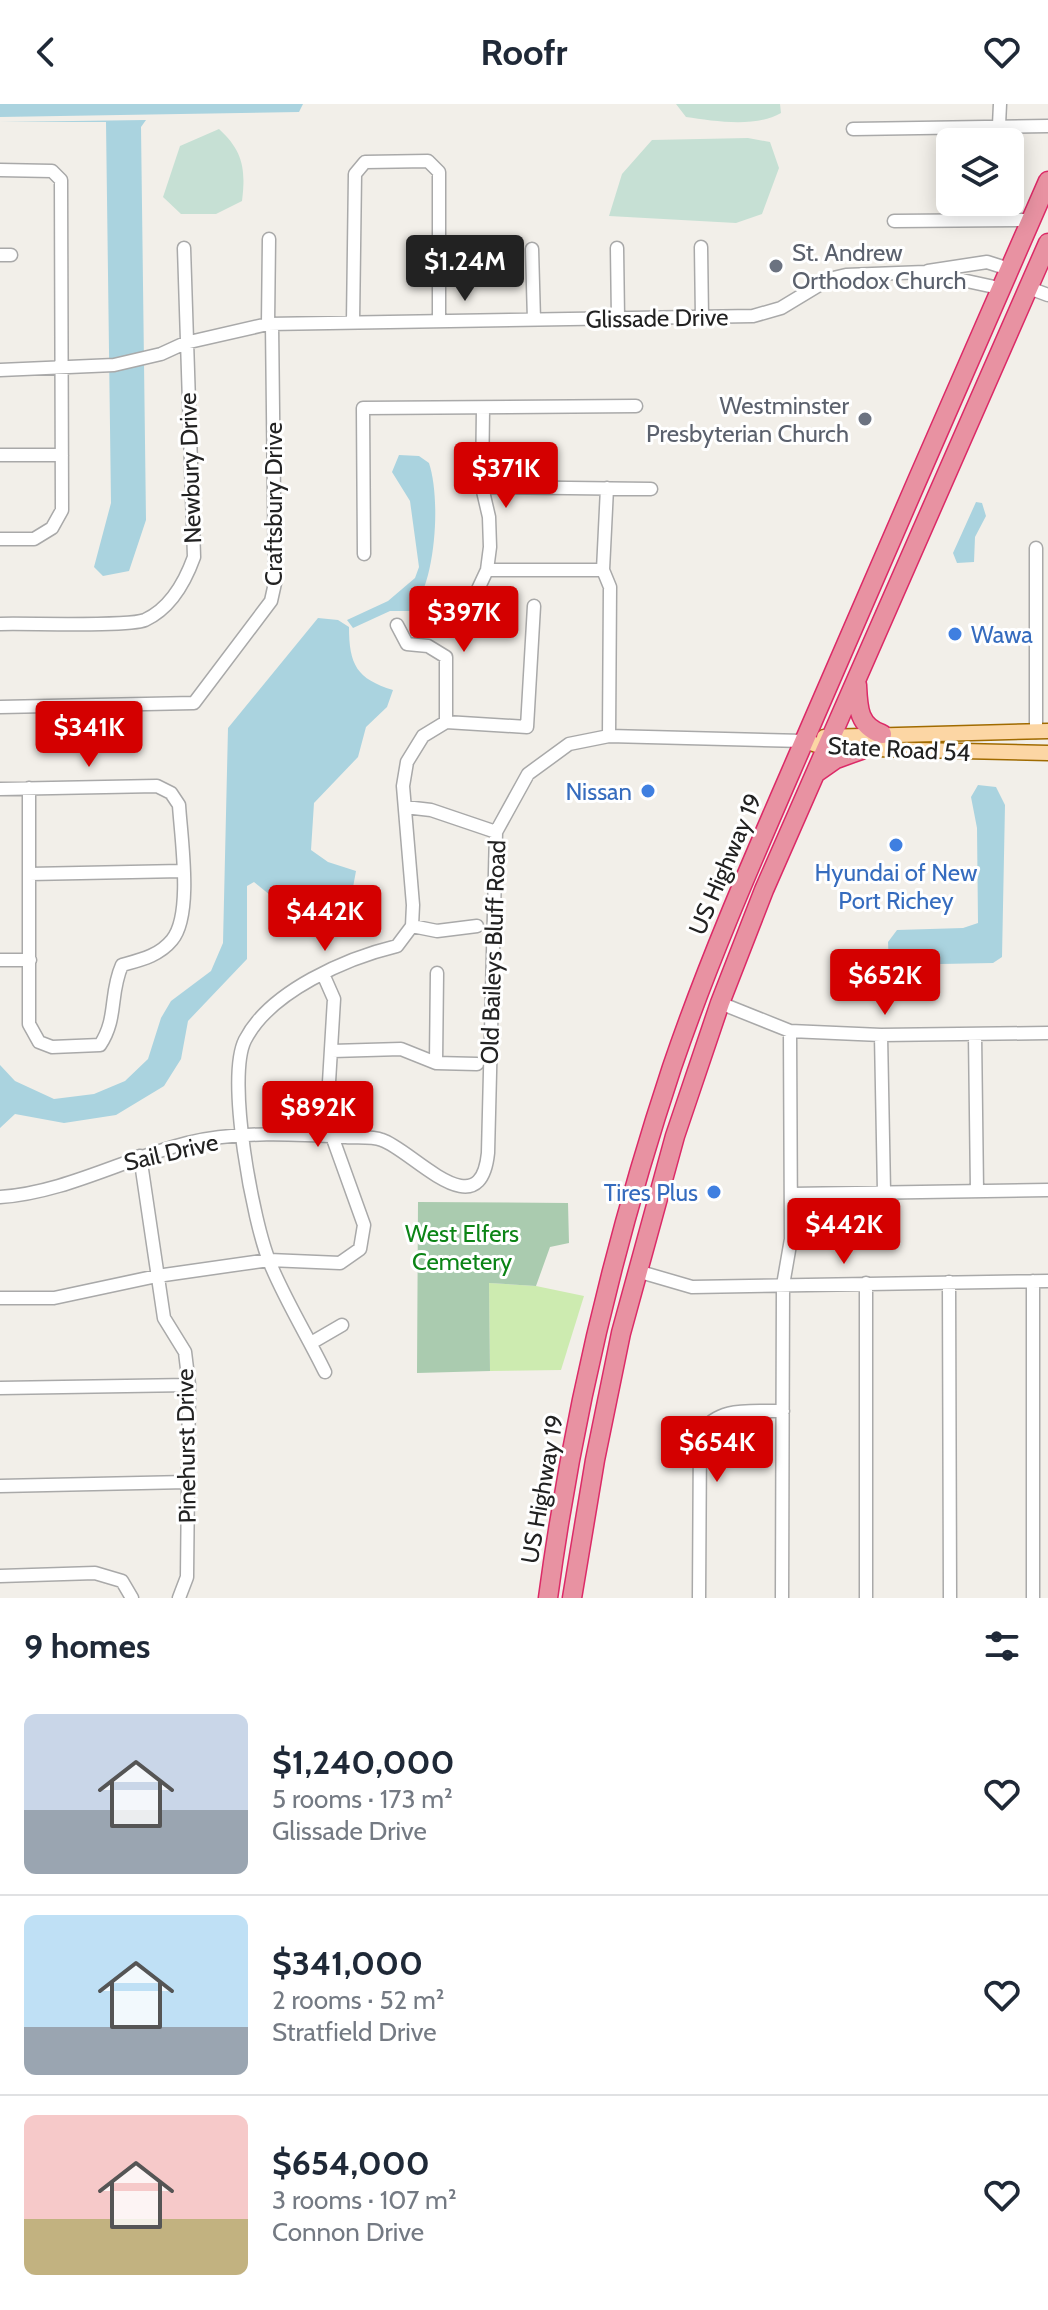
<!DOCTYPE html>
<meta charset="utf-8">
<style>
:root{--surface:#fff;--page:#f2f2f3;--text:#1f2937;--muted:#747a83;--line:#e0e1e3;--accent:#d40000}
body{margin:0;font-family:Cabin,sans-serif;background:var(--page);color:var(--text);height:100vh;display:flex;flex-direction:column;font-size:30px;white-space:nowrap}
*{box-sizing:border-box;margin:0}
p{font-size:26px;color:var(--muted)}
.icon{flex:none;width:44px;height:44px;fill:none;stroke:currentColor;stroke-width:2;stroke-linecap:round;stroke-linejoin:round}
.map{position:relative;height:1494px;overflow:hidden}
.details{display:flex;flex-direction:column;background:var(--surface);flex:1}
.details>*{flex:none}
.tools{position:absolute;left:936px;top:24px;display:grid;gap:16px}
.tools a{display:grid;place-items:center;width:88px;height:88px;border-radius:12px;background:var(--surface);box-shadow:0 4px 20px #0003;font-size:40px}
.price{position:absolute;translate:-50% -68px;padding:0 18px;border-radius:8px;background:var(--accent);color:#fff;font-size:26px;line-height:52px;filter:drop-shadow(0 2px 4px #0008)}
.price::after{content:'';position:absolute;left:50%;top:48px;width:24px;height:18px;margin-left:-12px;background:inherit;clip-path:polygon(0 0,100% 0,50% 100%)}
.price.on{background:#222;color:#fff}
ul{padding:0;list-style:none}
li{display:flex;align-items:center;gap:24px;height:200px;padding:0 24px}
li+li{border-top:2px solid var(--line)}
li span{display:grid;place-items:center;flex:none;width:224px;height:160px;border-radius:12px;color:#555}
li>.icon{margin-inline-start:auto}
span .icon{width:96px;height:96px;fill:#fffc;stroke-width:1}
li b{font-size:34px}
h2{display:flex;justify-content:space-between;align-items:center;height:96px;padding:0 24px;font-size:34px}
header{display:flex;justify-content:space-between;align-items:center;height:104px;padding:0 24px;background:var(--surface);font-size:36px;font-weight:700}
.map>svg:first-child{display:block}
</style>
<header><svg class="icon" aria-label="back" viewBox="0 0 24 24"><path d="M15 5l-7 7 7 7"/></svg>Roofr<svg class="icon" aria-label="heart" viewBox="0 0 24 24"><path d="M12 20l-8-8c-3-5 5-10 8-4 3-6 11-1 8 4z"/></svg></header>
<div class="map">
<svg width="1048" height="1494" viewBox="0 0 1048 1494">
<rect width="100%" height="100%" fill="#f2efe9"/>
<!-- grass -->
<path fill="#cdebb0" d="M489,1179L536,1182L584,1192L561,1266L490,1267Z"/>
<!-- wetland -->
<path fill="#c6e0d4" d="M676,0H780L781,9C755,24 714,17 686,13Z
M219,25C243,47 246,65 242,97L216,110H181L163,93L180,42Z
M748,34L770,38L779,64L762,110L736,119L609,112L622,70L652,36Z"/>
<!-- cemetery -->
<path fill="#aacbaf" d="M418,1098L568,1099L569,1139L550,1143L536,1182L489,1179L490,1267L417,1269Z"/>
<!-- water -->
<path fill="#aad3df" d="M0,0H303L299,8L0,13Z
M146,16L141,23L146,416L129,467L103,472L94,463L111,399L106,18H0Z
M399,351L419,352L429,359C441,395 436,478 412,507H390L353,524L347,516L388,497L415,474L419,463L410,397L392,368Z
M976,398L982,399L986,412L975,433L974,458L957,459L953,449Z
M318,514L338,516L349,523C349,561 357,575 393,586L387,603L366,623L358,653L314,699L311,746L328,758L356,767L349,805L325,821L297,813L254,778L247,782V855L188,917L181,955L164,982L116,1011L64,1019L15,1010L0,1024V961L15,977L54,995L94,990L125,977L148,955L161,914L171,897L211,867L223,839L228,624Z
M978,681L996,683L1005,701L1002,853L993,859L889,861L888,838L897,826L963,824L978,819L977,724L971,693Z"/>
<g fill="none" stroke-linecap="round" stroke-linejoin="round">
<!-- minor casing -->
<g stroke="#a9a9a9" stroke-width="15">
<path id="minor" d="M999,21L1000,0
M853,25L1048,22
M0,66L52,67L61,76L62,406L52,424L34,435H0
M894,117L1031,116
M701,143L702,214
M617,144L618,214
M532,145L534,216
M0,151H11
M928,167L987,158L1009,165
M1029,184L1048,191
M353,218L355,70L365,58L428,57L439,68V217
M268,220L269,135
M0,266L114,261L161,250L185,239L268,220L753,212L781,204L829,175L846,171L925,168L999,184
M0,351H62
M482,383L651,385
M607,384L603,466L610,483L609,632
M1036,444V628
M364,450L363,304L636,302
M487,466H603
M473,496L487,466L490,443L489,413L482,383L483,305
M0,520C25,519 128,523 145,516C171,504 185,478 194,453L184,144
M397,521L407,540L428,542L446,553V618
M0,603L194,599L271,497L275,479L272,220
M0,685L157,682L171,689L179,701C181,734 193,811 172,836C159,852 140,856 122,861C109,890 118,914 100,941L52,943L39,938L29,920V684
M405,703L431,706L496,728
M29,770L182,767
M412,822L437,827L477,822
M0,856H30
M720,899L790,927L881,931L1048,929
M975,930L977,1087
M881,931L884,1088
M332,947L401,945L436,959L477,960
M436,959L437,869
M140,1052L164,1214L185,1248L189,1281L187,1473L179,1494
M791,1090L1048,1086
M0,1093C64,1089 126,1054 187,1039C236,1027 296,1030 346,1033C357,1034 372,1032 382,1036C411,1045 480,1127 488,1049L496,728L528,670L569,640L609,632L804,637
M637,1167L692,1183L1048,1177
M949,1178L950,1494
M866,1179V1494
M0,1194H54L157,1172L269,1156L340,1159L360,1145L364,1121L332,1032L328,995L334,895L323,870
M311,1239L342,1221
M325,1268C307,1231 285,1196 270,1159C253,1119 226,974 245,936C270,887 347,854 397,842L412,822L413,801L403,682L407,658L423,632L446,618L527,623L534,502
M0,1284L189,1281
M0,1382L187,1378
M0,1472L95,1469L122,1477L132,1494
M699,1494L700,1330C719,1301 751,1308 783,1307
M782,1494L783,1181L791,1135L790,927
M1033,1494V1177"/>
</g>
<!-- major casing -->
<g stroke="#a06b00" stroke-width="17">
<path id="major" d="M824,633L1048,627
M804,637L827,644L1048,649"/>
</g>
<!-- highway casing -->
<g stroke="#dc2a67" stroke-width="21">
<path id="highway" d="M857,581C858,603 858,622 882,630
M816,669L836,655L861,646
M548,1494C572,1314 615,1135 672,963C713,843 765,728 815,612C892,433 970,256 1048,77
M572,1494L595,1356L621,1229L675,1032L720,899L764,786L1048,139"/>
</g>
<!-- minor -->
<use href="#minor" stroke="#fff" stroke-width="12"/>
<!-- major -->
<use href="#major" stroke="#fcd6a4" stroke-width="14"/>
<!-- highway -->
<use href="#highway" stroke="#e892a2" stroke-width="18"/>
</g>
<!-- markers -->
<g fill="#6b7280" stroke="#fff" stroke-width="3">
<circle cx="776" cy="162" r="8"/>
<circle cx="865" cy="315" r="8"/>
</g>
<g fill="#3f7fe0" stroke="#fff" stroke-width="3">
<circle cx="955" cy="530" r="8"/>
<circle cx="648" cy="687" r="8"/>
<circle cx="896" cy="741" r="8"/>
<circle cx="714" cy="1088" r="8"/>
</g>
<g text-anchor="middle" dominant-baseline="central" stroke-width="6" stroke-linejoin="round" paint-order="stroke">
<!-- worship labels -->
<g font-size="24" fill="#5b616d" stroke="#fff" text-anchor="start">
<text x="792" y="148">St. Andrew<tspan x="792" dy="28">Orthodox Church</tspan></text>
<text x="849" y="301" text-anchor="end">Westminster<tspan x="849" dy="28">Presbyterian Church</tspan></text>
</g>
<!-- street labels -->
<g font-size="24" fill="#222" stroke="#fff">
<text transform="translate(657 214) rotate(-1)">Glissade Drive</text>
<text transform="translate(190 364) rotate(-92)">Newbury Drive</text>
<text transform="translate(273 400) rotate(-90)">Craftsbury Drive</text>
<text transform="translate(899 645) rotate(3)">State Road 54</text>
<text transform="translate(725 760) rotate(-67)">US Highway 19</text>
<text transform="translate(493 848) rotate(-88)">Old Baileys Bluff Road</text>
<text transform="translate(171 1048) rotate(-13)">Sail Drive</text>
<text transform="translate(186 1342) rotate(-91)">Pinehurst Drive</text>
<text transform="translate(542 1385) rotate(-80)">US Highway 19</text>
</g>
<!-- shop labels -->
<g font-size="24" fill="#366cbe" stroke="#fff" text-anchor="end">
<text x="971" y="530" text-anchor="start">Wawa</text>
<text x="632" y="687">Nissan</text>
<text x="896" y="768" text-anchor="middle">Hyundai of New<tspan x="896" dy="28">Port Richey</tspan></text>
<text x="698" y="1088">Tires Plus</text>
</g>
<!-- park labels -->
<g font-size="24" fill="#0c8416" stroke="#fff">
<text x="462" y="1129">West Elfers<tspan x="462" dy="28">Cemetery</tspan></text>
</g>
</g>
</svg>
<div class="tools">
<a><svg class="icon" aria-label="layers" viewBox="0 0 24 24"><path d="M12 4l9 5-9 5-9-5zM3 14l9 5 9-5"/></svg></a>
</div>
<b class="price on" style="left:465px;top:199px">$1.24M</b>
<b class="price" style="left:506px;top:406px">$371K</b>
<b class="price" style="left:464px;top:550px">$397K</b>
<b class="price" style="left:89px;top:665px">$341K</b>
<b class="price" style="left:325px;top:849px">$442K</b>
<b class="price" style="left:885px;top:913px">$652K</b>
<b class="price" style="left:318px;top:1045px">$892K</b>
<b class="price" style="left:844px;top:1162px">$442K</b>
<b class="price" style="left:717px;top:1380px">$654K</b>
</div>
<section class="details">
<h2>9 homes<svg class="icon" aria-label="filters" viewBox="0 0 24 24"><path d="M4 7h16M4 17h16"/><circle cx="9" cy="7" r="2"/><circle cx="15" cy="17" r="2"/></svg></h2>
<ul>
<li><span style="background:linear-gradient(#c9d6e8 60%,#9aa5b1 0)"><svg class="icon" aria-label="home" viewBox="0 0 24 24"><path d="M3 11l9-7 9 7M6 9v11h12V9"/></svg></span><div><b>$1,240,000</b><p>5 rooms · 173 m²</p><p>Glissade Drive</p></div><svg class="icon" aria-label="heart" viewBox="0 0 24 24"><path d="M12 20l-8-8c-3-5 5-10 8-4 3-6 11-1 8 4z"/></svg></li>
<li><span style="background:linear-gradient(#bfe0f5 70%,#9aa5b1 0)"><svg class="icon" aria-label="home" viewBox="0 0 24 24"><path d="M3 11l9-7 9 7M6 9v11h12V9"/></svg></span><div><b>$341,000</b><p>2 rooms · 52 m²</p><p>Stratfield Drive</p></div><svg class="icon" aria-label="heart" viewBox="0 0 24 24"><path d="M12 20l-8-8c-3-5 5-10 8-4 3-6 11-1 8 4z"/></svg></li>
<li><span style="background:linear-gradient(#f6c9c9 65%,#c2b280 0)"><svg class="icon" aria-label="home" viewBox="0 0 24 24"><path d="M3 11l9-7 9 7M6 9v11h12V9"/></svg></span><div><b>$654,000</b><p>3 rooms · 107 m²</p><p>Connon Drive</p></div><svg class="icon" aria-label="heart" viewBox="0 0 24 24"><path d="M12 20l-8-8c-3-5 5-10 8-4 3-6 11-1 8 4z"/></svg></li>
</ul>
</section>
